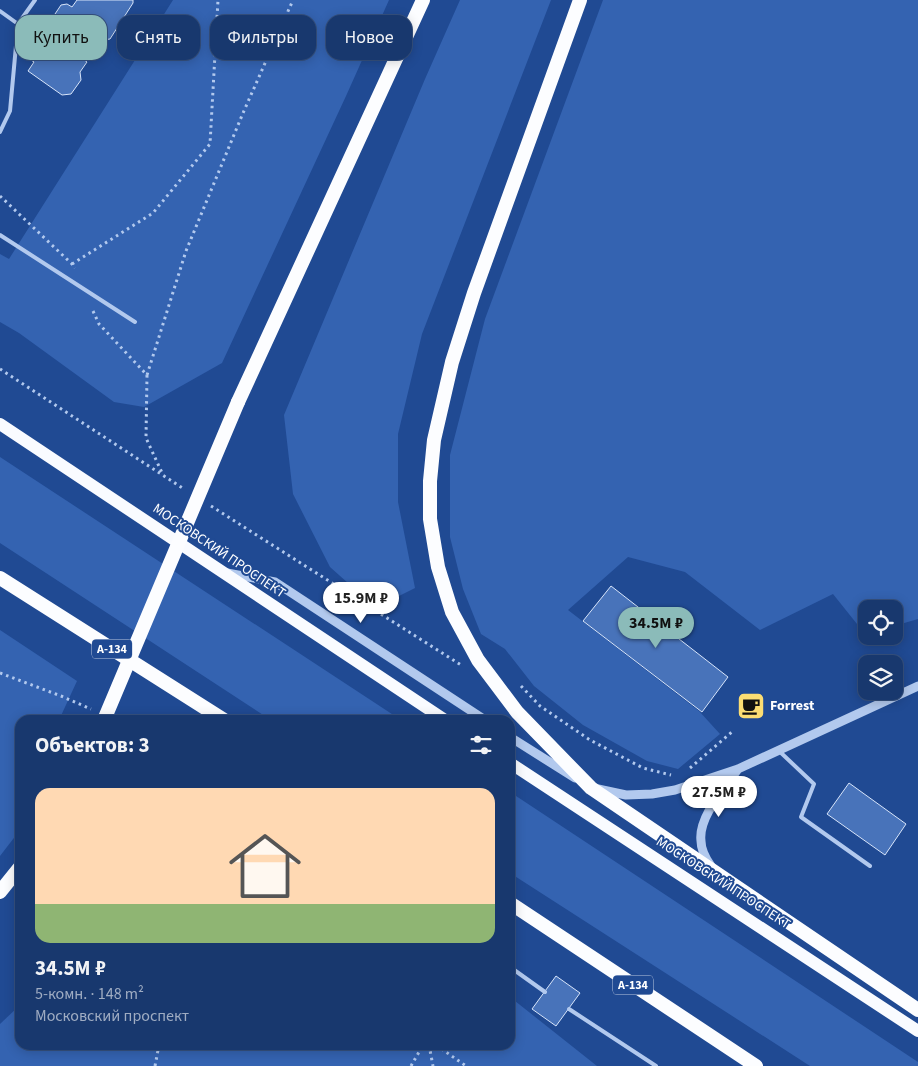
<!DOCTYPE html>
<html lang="ru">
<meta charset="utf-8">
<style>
:root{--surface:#18386e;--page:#254376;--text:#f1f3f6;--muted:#9facc2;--line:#365281;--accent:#8bbbb9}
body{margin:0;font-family:"Source Sans 3",sans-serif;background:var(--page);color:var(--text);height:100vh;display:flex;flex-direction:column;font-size:19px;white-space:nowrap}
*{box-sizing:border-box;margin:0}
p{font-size:16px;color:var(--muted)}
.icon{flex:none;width:28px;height:28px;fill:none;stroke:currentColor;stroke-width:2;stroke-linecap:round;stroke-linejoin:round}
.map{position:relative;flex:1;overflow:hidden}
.side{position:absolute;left:15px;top:715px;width:500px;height:335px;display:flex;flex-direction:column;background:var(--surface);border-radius:15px;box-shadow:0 2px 12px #0003,0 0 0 1px var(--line)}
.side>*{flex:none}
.hud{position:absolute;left:15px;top:15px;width:500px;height:45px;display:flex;gap:10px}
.tools{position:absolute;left:858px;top:600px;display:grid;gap:10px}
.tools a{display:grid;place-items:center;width:45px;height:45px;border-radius:10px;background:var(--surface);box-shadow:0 2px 12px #0003,0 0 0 1px var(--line);font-size:25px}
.price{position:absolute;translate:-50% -42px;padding:0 11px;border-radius:18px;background:#fff;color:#222;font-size:16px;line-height:32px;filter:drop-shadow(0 1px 2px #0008)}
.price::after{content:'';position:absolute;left:50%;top:30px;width:15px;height:11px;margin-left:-8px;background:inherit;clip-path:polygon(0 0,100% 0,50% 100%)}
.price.selected{background:var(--accent);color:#111}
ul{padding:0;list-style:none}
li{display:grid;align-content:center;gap:10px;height:265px;padding:0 20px}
li span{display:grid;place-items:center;height:155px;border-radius:15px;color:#555}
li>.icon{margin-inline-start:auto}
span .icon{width:90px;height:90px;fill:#fffc;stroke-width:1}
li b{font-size:21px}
h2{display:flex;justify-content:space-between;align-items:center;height:60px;padding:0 20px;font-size:21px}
.tag{padding:0 18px;border-radius:15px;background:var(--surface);box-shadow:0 2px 12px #0003,0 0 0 1px var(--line);font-size:18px;line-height:45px}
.tag.selected{background:var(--accent);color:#111}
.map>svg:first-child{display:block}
</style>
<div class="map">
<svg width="918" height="1066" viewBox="0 0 918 1066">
<rect width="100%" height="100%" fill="#204a93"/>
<!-- green -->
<path fill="#3463b1" d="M173,0H389L346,96L222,363L144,407L114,402L19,333L0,322V254L9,259Z
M460,0H551L422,334L398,434V502L415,588L399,596L367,600L330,567L293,494L284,415L425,79Z
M603,0H918V619L894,626V609H866V633L865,634L833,594L760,630L685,572L628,557L568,610L699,711L720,734L678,769L647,761L583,725L534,686L505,649L481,634L463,589L450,537V455L485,319Z
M0,457L401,720H271L0,543Z
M0,630L77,681L59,720H20V830L0,856Z
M510,792L918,1062V1066H810L510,873Z
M510,997L597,1066H0V1024L20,1005V1045H510Z"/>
<!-- building -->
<path fill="#4873ba" stroke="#d8e5fa" d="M77,0H133V3L110,39L103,40L100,44L94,43L83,59L87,62L80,72L81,80L71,94L62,95L28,71L34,62L31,60L29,49L36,39L44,38L51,29L58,19L55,14L61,5L67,4L72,7Z
M611,586L728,677L702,712L583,621Z
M849,783L906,824L885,855L827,814Z
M556,976L580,993L556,1026L532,1009Z"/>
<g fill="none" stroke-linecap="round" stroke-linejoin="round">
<!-- path -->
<path stroke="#b2c9ee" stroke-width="3" stroke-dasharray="2.5 4" stroke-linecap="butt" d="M34,19L51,29
M0,196L72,264L75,268
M72,264L153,213L210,144L218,0
M93,311L99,324L147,375L146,438L163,475
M0,369L184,489
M147,375L186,251L243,113L293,0
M211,506L461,665
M0,673L61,696L91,709
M521,686L540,706L590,740L643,768L671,775
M690,768L733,731
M429,1045L433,1066
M436,1045L466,1066
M155,1066L159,1045
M411,1066L423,1045"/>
<!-- service -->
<path stroke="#b2c9ee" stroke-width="4" d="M0,11L18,24
M0,132L10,111L18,24L35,0
M0,235L135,322
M778,750L814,784L801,817L870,866
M510,967L545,992
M569,1009L656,1066"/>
<!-- tertiary -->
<path stroke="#b2c9ee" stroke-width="9" d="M227,573L275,582L485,720
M510,737L575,778
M598,789L626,795L652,794L675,790L738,769L918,686
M711,866C706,859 701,850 701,841C698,817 725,788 738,769"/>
<!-- primary -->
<path stroke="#f9fbff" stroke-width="12" d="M0,424L445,720
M510,763L918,1031"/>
<!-- trunk -->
<path stroke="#fcfdff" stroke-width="14" d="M580,0L474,293L452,362L434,440L430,481V519L438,567L452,612L478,660L517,712L591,788L918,1010
M238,402L423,0
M0,578L224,720
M0,892L20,867
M510,903L756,1066"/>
<!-- trunk-bridge -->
<path stroke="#fcfdff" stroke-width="14" d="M104,720L238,402"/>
</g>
<!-- icons -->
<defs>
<g id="cafe-square" transform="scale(1.4375)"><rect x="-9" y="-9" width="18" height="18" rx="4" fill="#fbdd73" stroke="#204a93"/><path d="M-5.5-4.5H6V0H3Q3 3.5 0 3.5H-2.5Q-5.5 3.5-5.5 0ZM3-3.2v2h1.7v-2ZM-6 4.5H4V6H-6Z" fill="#111"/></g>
</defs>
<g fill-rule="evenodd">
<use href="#cafe-square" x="751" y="706"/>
</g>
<g text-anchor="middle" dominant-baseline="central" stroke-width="4" stroke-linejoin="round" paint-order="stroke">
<!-- shield labels -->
<g fill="#204a93" stroke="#bcc9df" stroke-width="1">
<rect x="92" y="639.5" width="40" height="19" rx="4"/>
<rect x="613" y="975.5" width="40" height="19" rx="4"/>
</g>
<g font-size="12" font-weight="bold" fill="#fff">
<text x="112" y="649">А-134</text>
<text x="633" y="985">А-134</text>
</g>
<!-- street labels -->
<g font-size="14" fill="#fff" stroke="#204a93">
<text transform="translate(219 551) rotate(34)">МОСКОВСКИЙ ПРОСПЕКТ</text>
<text transform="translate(723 883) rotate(33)">МОСКОВСКИЙ ПРОСПЕКТ</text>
</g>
<!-- poi labels -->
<g font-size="14" font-weight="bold" fill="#fff" stroke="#204a93" text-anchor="start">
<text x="770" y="706">Forrest</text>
</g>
</g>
</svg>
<div class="tools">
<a><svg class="icon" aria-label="locate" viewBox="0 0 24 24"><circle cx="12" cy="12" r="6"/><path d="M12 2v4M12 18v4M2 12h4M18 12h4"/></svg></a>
<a><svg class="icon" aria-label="layers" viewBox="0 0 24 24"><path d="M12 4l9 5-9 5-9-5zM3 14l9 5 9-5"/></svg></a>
</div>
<b class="price" style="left:361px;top:624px">15.9M ₽</b>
<b class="price selected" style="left:656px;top:649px">34.5M ₽</b>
<b class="price" style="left:719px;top:818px">27.5M ₽</b>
<div class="hud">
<a class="tag selected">Купить</a>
<a class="tag">Снять</a>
<a class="tag">Фильтры</a>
<a class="tag">Новое</a>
</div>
<section class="side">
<h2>Объектов: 3<svg class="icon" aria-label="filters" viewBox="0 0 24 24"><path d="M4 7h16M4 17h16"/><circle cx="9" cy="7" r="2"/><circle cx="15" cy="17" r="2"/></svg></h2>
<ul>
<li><span style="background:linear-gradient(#ffd9b3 75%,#8fb573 0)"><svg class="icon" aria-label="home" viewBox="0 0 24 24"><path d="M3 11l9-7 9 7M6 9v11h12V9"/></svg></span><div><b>34.5M ₽</b><p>5-комн. · 148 m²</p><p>Московский проспект</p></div></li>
</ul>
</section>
</div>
